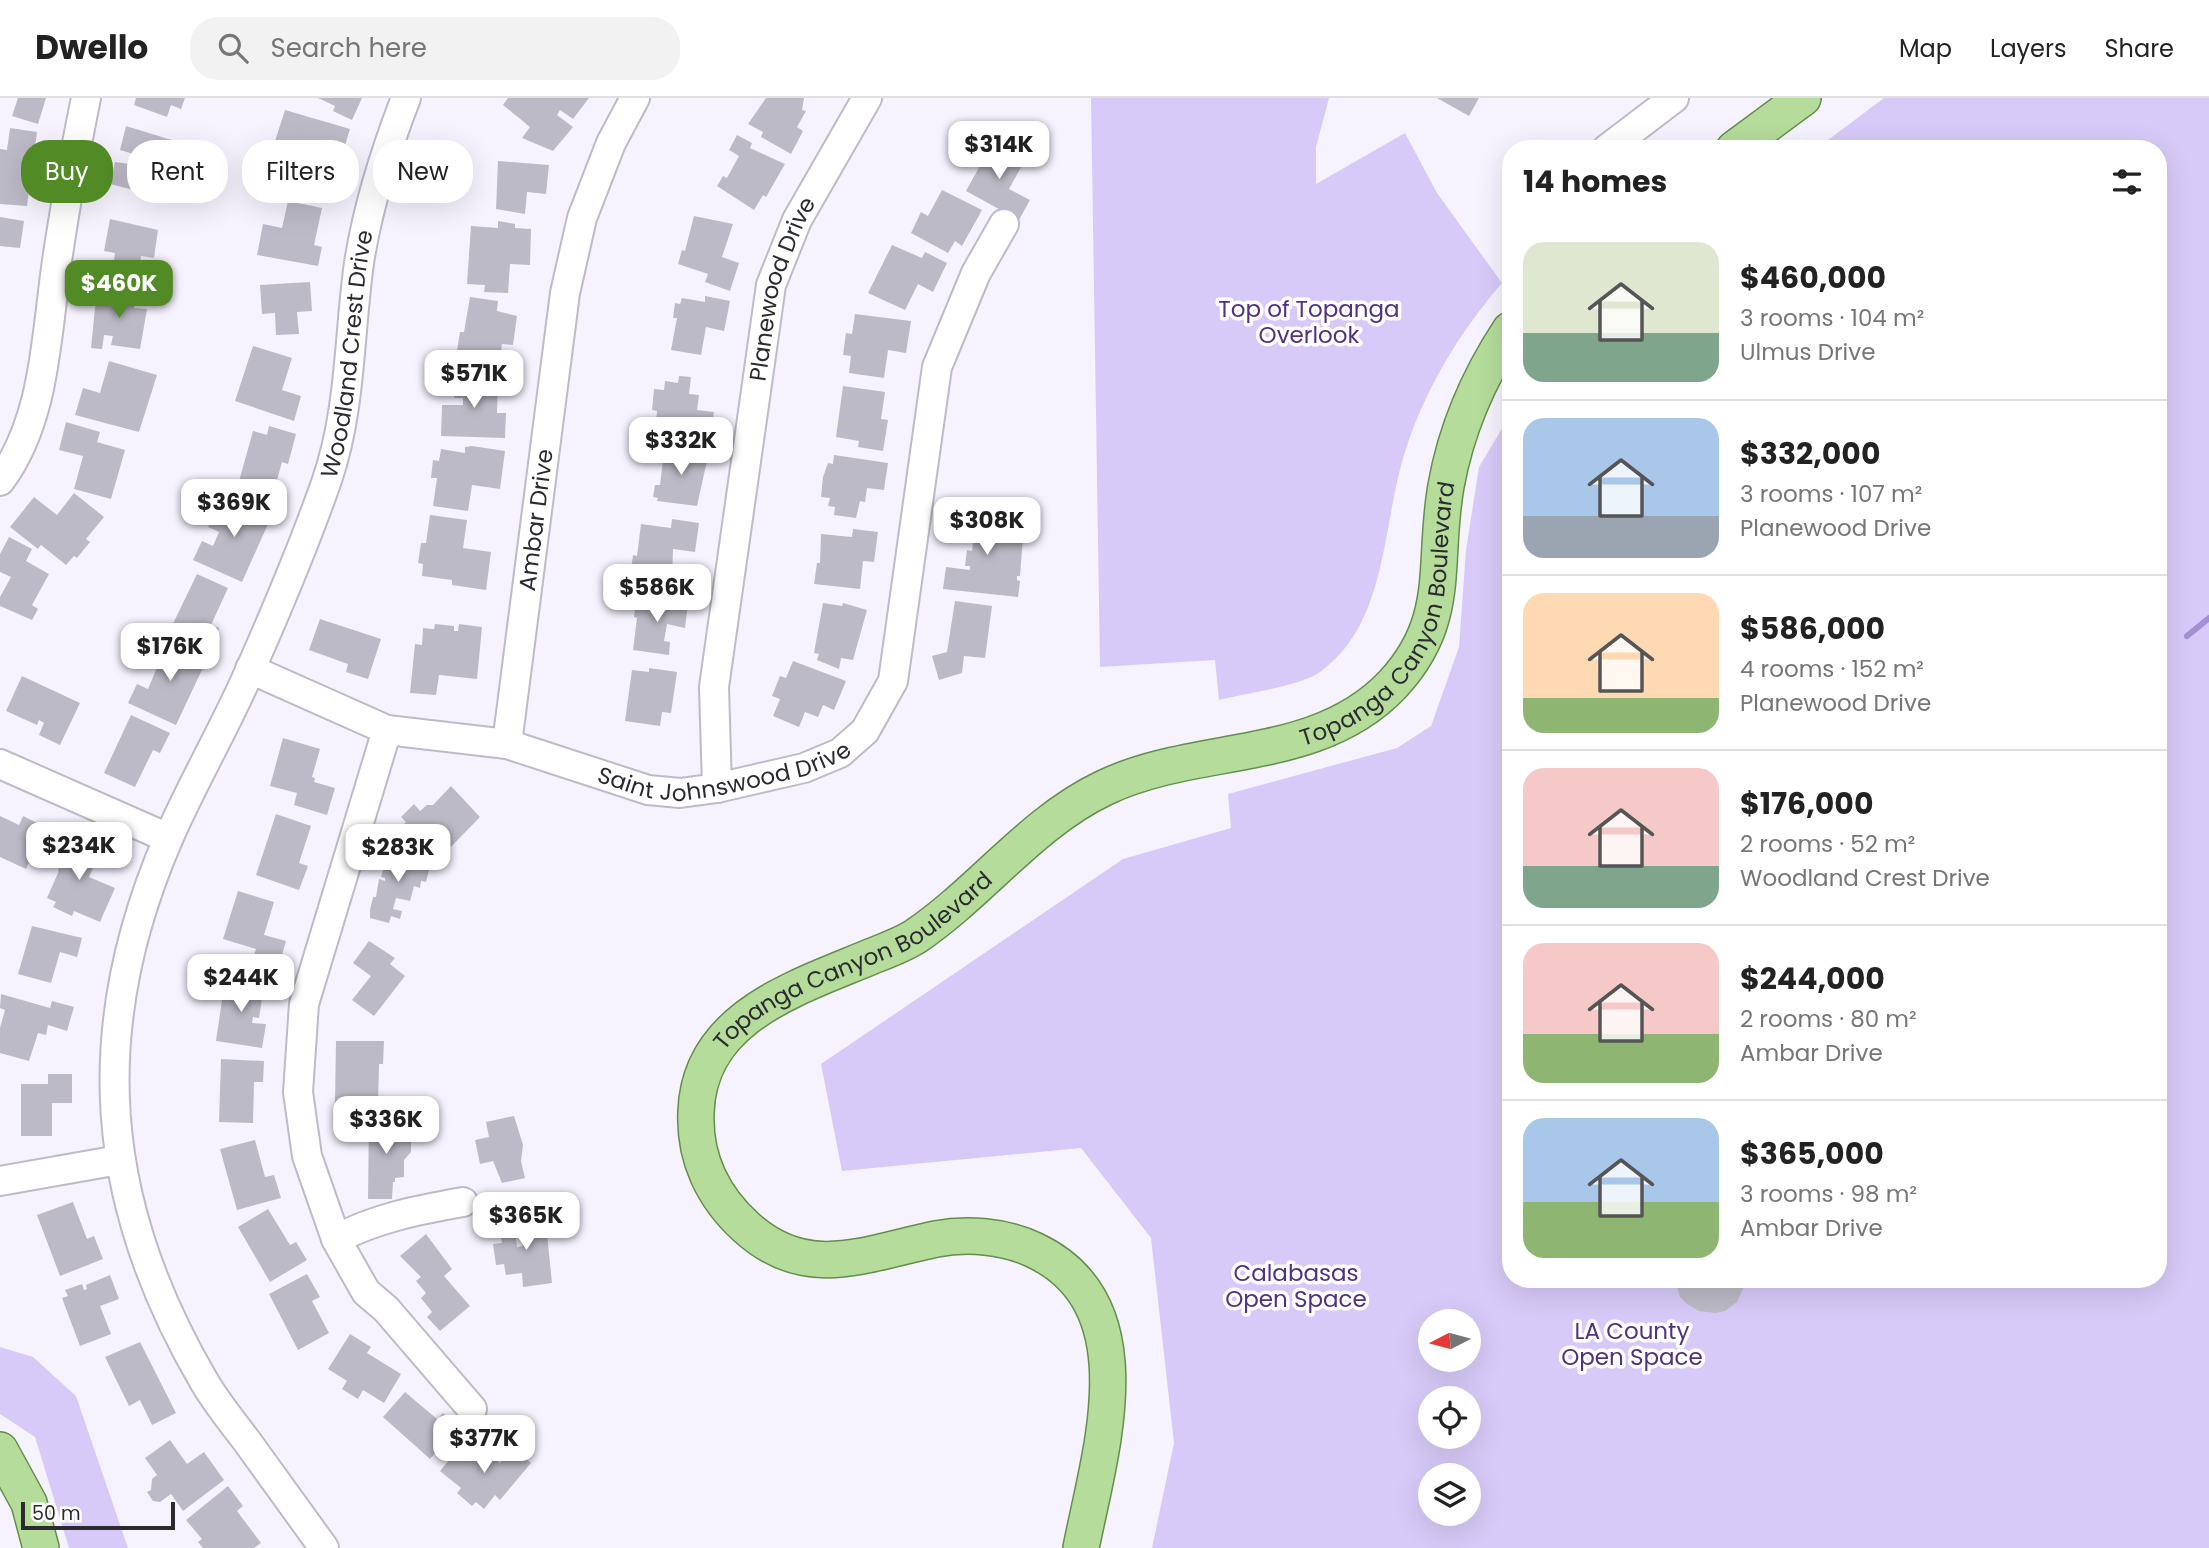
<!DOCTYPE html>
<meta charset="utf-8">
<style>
:root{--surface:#fff;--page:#f2f2f2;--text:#222;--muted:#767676;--line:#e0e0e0;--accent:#528a26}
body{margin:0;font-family:Poppins,sans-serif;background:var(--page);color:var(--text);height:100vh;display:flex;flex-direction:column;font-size:26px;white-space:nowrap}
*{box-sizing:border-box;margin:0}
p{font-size:23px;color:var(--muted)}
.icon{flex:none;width:38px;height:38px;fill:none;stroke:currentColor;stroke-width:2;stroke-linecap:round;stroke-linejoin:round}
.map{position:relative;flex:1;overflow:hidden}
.drawer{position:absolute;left:1502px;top:42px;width:665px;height:1148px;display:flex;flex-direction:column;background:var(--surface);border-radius:28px;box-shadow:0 7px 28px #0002}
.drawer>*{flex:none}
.hud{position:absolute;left:21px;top:42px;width:665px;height:63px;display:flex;gap:14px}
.needle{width:46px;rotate:264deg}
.controls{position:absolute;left:1418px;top:1211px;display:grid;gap:14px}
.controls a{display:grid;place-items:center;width:63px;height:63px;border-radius:50%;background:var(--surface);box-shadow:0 7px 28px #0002;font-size:35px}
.scale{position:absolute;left:21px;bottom:18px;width:154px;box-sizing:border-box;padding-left:7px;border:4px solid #2b2a2f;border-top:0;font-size:19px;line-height:24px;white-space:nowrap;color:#2b2a2f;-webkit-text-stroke:5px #fff;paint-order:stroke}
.price{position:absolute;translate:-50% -60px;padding:0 16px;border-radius:14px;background:#fff;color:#222;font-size:23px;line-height:46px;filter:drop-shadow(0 2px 4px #0008)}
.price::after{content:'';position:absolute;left:50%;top:42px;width:21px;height:16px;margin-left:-10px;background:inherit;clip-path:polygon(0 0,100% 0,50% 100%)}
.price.current{background:var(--accent);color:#fff}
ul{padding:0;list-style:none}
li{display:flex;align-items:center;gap:21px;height:175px;padding:0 21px}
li+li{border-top:2px solid var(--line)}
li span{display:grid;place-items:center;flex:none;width:196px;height:140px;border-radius:21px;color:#555}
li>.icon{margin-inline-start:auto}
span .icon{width:84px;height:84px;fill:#fffc;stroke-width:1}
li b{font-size:30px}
h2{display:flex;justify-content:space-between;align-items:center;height:84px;padding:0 21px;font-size:30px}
.pill{padding:0 24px;border-radius:28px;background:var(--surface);box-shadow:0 7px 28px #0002;font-size:24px;line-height:63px}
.pill.current{background:var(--accent);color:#fff}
header{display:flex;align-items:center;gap:42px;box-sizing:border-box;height:98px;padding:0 35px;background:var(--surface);border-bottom:2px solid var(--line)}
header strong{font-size:33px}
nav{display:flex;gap:38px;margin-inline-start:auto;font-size:24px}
.search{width:490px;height:63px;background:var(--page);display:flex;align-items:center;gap:18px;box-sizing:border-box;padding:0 24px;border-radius:28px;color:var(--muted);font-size:26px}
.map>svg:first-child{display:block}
</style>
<header>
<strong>Dwello</strong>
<div class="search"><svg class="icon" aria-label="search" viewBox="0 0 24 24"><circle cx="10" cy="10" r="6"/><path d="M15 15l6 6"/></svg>Search here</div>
<nav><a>Map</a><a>Layers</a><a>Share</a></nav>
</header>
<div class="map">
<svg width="2209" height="1450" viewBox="0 0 2209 1450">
<rect width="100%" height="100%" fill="#f6f3ff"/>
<!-- green -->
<path fill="#d8caf8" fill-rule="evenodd" d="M1091,0H1329L1316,49V86L1405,35L1437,95L1502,185C1459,235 1425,291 1405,354C1381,428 1389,527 1317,576C1298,588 1243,596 1219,602L1215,562L1100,569Z
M1884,0H2209V1450H1152L1174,1345L1151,1140L1081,1050L842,1073L821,966L1123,761L1231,730L1228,696L1397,650L1431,628L1459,549L1466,452L1479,369L1510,317V1181H2158V51H1816ZM1430,1223H1468V1262H1430ZM1430,1300H1468V1339H1430ZM1430,1377H1468V1416H1430Z
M0,1249L33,1259L76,1298L128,1450H69L35,1339L0,1316Z"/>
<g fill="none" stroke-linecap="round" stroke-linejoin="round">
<!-- stream -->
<path stroke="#a58fd4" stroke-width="6" d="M2187,538L2209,520"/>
</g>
<!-- building -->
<path fill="#bdbac7" d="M18,0H46L38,26L12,18Z
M136,0H185L181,11L171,7L167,19L134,7Z
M318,0H362L352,22L333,13L335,8Z
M508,0H589L573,21L560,12L557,17L573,29L553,53L522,40L530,29L503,7Z
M766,0H804L802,12L806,13L797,29L803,33L791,56L761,39L763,34L748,26Z
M1437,0H1479L1469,18Z
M285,12L350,31L342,57L324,51L314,83L267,68Z
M126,28L198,50L196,59L185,56L178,94L172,92L170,101L110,86L115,64L137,67L140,58L120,52Z
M10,30L37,34L27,108L0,106V51L7,52Z
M737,37L752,45L750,50L785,66L766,99L763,97L754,112L717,88L723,78L727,80L739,58L729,52Z
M993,44L1025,62L1009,91L1030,102L1019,122L966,93Z
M498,63L549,67L546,96L527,94L525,116L496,111Z
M942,92L982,112L962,148L955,143L948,155L911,135L921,114L928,118Z
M288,103L322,110L314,147L322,149L318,168L257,157L263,126L282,130Z
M694,118L733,126L722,159L739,165L730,193L705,184L708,176L678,166L682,152L685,153Z
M0,119L24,123L20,150L0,148Z
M110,121L158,132L154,160L141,158L138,180L120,178L122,164L114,163L115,155L104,153Z
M498,123L515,126V130L531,131L530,167L510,166L508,195L484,194L485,187L467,186L471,128L498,130Z
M892,147L922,160L925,154L947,165L933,194L918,186L905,212L868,195Z
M310,184L312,213L297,214L299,236L276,237L275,215L262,216L260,187Z
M118,186L137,188L134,210L147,211L140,251L111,247L113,238L104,237L102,251L91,250L95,210L97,205L105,206L107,199L116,200Z
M705,198L730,203L724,233L706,229L701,257L671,252L677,220H673L675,205L680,206L682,200L705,204Z
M470,199L498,203L497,213L517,218L513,247L502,246L501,253L493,252L491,265L476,263V268L455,265L460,234H464Z
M855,216L911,223L906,255L888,252L884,280L849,275L851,258L843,257L846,235L852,236Z
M253,248L292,260L282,292L301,298L294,323L235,303Z
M109,263L157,277L139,334L75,317L83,290L100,295Z
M464,278L498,279L497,315H506L505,340L441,338L442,307H463V300H454L455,281H464Z
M679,278L691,279L689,296L699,297L697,312L714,314L710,341L655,334L657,313L652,312L654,291L664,292L665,283L678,285Z
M843,288L885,294L881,321L888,322L883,353L858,349L859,343L836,339Z
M66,324L100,334L97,344L125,352L111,401L74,391L83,358L59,352Z
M269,328L296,336L288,366L282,364L271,404L236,394L253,333L267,337Z
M472,348L505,353L500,391L472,387L468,413L433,408L437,380H431L433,362L439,363L441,351L465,355V349Z
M659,351L682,354L683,351L708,358L697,408L657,403L658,400L653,399L655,387H660L663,363H658Z
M834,357L888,365L884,392L867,390L865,404L860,403L856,420L834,417L835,409L828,408L830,400L821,399L823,379L828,365L833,366Z
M74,395L104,419L86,441L90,444L77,460L74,458L66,467L41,447L38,451L10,429L34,399L57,417Z
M220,401L243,414L248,403L273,415L242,484L193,462L202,443L213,448L219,434L208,429Z
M430,417L467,422L463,450L491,454L486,492L452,487V482L422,478L423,466L418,465L421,445H426Z
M952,417L1024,426L1020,478H1017V482L1020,483L1018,499L943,491L946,469L970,472V468H965L967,452L972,453L973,445L949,442Z
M672,421L699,425L695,454L673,451L672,481L634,476L635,473L631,472L633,457L637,458L641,426L671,430Z
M853,431L878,434L874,464L863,463L860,491L814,486L817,465H820L821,436L852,439Z
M9,439L32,451L26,463L49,476L32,507L38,511L32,522L0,508V499L11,479L0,474V456Z
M197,476L228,490L211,527L219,530L210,550L170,532Z
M640,501L688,505L685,530L667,526L664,543L670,544L669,557L633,552L637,520L634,519L636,504H639Z
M955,503L992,508L985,560L964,558L962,575L939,582L932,558L947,554Z
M823,505L842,508L843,505L867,512L853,562L841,560L839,571L817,562L819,556L814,555Z
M320,521L381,541L368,581L346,574L348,566L309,552Z
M435,526L454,528V533H458L459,526L482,529L477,581L439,577L436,597L410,595L415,546L422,547L423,530L434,531Z
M155,544L177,556L181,547L208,559L176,627L128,605L137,586L148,591L158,567L147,562Z
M793,563L846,583L834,612L823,607L818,619L805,614L799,629L773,618L780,601L772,598L780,578L786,580Z
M649,570L677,574L671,615L662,614L660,628L625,623L632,572L649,574Z
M22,578L80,605L60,647L39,637L44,625L39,622L37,627L6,613Z
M131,617L170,635L160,655L153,652L135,689L104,675Z
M283,640L320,651L312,679L315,680L314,684L335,690L327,717L294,707L297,695L270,688Z
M451,688L480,719L441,759L438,756L436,758L402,728L406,724L401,719L414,706L420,713L427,707H433Z
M276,716L311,728L299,765L308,768L299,792L256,777Z
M0,718L19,727L23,718L45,729L26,771L0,759Z
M68,737L101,752L89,779L115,790L100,824L74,813L72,818L53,809L56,804L47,800L58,775L59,769L54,767Z
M389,753L431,764L426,784L421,783L420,790L414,788L410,803L396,800L393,811L402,813L400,821L391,818L389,825L370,820V812L373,799H376L379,781L385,783V780L381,779Z
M238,793L274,804L264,837L286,843L278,871L252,864L256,851L223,841Z
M32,828L82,840L77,859L60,854L51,885L18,876Z
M369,843L395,860L390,866L405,878L374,918L352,902L371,878L353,865Z
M225,881L264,887L259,920L253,919L252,925L266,926L262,950L216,943Z
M1,896L50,910L52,903L74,909L67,933L48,927L46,937L38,935L29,963L0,955V930L5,912L0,910Z
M336,943H384L383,966H379L378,1007L335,1006Z
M221,961L264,963L263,984H254L253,1025L219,1024Z
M48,976H72V1005H52V1038H21V986H48Z
M369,1018H396V1033L411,1034V1054L404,1062V1079L395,1080V1084H393L392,1101H368Z
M514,1018L523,1047L521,1063L525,1080L502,1085L493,1063L480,1066L475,1042L489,1039L486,1024Z
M255,1042L265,1079L274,1077L281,1100L237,1112L220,1051Z
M73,1104L87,1141L94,1138L103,1161L60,1178L37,1117Z
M268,1111L290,1147L296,1144L307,1162L270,1184L238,1129Z
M545,1116L552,1185L523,1189L522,1175L506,1177L504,1166L496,1167L493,1146L502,1145L500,1134L515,1132L517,1149L523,1148L516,1121Z
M426,1136L452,1171L444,1178L470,1208L440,1233L427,1219L432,1214L421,1200L426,1195L416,1183L421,1179L400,1158Z
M307,1176L320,1199L312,1203L329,1235L298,1252L269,1196Z
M110,1177L119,1201L100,1208L111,1236L80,1248L62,1200L68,1198L65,1192L82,1186L84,1192L87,1191L86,1187Z
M1675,1181H1746V1184L1737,1204L1725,1213L1715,1215L1699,1213L1687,1206L1680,1199Z
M350,1236L371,1249L367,1255L401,1276L384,1305L363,1292L358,1301L342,1291L347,1283L328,1271Z
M140,1244L176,1315L152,1327L140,1302L129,1308L105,1259Z
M405,1294L437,1321L443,1315L459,1329L430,1361L383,1319Z
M170,1342L187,1366L204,1354L224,1382L183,1413L171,1396L160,1404L153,1403L147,1394L151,1392L152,1381L157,1377L145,1360Z
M463,1345L486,1364L491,1358L500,1365L512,1349L531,1365L500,1402L495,1397L484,1411L476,1404L472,1408L457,1395L461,1390L440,1373Z
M228,1388L243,1408L237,1413L261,1445L254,1450H203L198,1444L202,1441L186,1422Z"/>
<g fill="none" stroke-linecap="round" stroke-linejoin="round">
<!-- minor casing -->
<g stroke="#bebac8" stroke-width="32">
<g id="minor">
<path d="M1607,51L1674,0"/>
<path d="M0,383C46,321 46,237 57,163C65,108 75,54 86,0"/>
<path id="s1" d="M250,571L387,632L507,646L648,692L680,695L717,690L804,670L840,655L865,633L893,583L937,269L976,175L1004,126"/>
<path d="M387,632L304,906L298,994L307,1058L336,1141L366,1194L386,1211L472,1311"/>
<path id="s2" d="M507,646L565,195L582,120L611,45L635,0"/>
<path d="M0,666L168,740"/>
<path id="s3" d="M717,690L714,589L771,187L797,122L867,0"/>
<path d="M0,1083L119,1062"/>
<path d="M336,1141C377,1120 417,1112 463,1104"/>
<path id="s4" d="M324,1450C298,1414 272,1378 246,1342C232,1324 217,1305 205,1285C99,1105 85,932 169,739C194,682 226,628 251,570C278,509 305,445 327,382C351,312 349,236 359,165C368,107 385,54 406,0"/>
</g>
</g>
<!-- major casing -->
<g stroke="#658e4a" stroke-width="38">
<g id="major">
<path d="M1734,51L1803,0"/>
<path d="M0,1352L29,1405L41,1450"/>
<path id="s5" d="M1081,1450C1100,1353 1149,1206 1034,1152C1005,1138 967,1135 936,1141C867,1155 807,1185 746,1129C713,1099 694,1060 696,1014C699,919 796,890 870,859C885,853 902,847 916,838C982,793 1032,724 1104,690C1197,645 1317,667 1393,586C1453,521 1432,466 1446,388C1456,332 1479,279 1510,232"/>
</g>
</g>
<!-- minor -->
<use href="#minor" stroke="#fff" stroke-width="28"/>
<!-- major -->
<use href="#major" stroke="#b5dc9b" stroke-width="35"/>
</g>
<g text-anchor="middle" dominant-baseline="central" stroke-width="7" stroke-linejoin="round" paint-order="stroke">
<!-- street labels -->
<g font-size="23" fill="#2b2a2f" stroke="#fff">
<text stroke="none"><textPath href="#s3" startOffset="506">Planewood Drive</textPath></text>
<text stroke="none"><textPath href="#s4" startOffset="1293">Woodland Crest Drive</textPath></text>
<text stroke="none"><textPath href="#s2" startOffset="226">Ambar Drive</textPath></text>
<text stroke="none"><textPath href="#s5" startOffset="1664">Topanga Canyon Boulevard</textPath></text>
<text stroke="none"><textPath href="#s1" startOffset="497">Saint Johnswood Drive</textPath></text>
<text stroke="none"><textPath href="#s5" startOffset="992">Topanga Canyon Boulevard</textPath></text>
</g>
<!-- park labels -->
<g font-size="23" fill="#513182" stroke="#fff">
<text x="1309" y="211">Top of Topanga<tspan x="1309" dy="26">Overlook</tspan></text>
<text x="1296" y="1175">Calabasas<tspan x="1296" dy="26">Open Space</tspan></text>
<text x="1632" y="1233">LA County<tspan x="1632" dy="26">Open Space</tspan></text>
</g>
</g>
</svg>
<div class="controls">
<a><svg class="needle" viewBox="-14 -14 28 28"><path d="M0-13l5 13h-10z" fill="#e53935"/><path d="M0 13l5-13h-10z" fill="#767676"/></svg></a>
<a><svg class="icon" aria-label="locate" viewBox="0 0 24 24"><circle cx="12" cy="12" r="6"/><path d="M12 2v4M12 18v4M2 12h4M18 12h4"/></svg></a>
<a><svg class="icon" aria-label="layers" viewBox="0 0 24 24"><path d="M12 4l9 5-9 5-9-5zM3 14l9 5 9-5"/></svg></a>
</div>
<div class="scale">50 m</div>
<b class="price" style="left:999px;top:83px">$314K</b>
<b class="price current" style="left:119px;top:222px">$460K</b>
<b class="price" style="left:474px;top:312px">$571K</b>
<b class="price" style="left:681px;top:379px">$332K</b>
<b class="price" style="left:234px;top:441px">$369K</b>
<b class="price" style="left:987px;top:459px">$308K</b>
<b class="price" style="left:657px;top:526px">$586K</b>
<b class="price" style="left:170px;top:585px">$176K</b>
<b class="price" style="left:79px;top:784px">$234K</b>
<b class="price" style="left:398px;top:786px">$283K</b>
<b class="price" style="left:241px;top:916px">$244K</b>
<b class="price" style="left:386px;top:1058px">$336K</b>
<b class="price" style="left:526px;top:1154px">$365K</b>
<b class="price" style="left:484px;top:1377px">$377K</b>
<div class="hud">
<a class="pill current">Buy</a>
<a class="pill">Rent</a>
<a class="pill">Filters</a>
<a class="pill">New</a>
</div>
<section class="drawer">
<h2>14 homes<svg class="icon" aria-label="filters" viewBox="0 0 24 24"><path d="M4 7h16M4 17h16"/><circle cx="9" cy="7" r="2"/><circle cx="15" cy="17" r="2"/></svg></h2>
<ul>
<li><span style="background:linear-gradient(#dfe7d0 65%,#7fa58c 0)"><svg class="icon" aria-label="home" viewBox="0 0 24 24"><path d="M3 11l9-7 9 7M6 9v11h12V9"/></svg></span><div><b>$460,000</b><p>3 rooms · 104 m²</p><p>Ulmus Drive</p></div></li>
<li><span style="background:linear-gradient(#a9c7e8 70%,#9aa5b1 0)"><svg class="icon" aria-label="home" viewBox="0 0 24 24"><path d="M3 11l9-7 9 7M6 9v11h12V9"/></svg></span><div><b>$332,000</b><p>3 rooms · 107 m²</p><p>Planewood Drive</p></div></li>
<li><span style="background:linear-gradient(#ffd9b3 75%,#8fb573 0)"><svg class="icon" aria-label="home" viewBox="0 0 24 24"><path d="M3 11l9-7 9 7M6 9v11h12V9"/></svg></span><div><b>$586,000</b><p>4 rooms · 152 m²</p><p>Planewood Drive</p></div></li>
<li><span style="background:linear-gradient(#f6c9c9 70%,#7fa58c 0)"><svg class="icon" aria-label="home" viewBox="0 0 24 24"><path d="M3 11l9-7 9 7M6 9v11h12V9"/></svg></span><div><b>$176,000</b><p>2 rooms · 52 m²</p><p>Woodland Crest Drive</p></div></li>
<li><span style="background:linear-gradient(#f6c9c9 65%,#8fb573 0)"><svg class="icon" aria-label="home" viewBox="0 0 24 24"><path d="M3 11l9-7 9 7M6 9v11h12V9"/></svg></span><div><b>$244,000</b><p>2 rooms · 80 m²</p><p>Ambar Drive</p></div></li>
<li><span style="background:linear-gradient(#a9c7e8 60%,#8fb573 0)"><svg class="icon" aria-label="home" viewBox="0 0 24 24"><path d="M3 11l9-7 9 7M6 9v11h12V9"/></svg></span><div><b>$365,000</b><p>3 rooms · 98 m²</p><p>Ambar Drive</p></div></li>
</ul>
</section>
</div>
